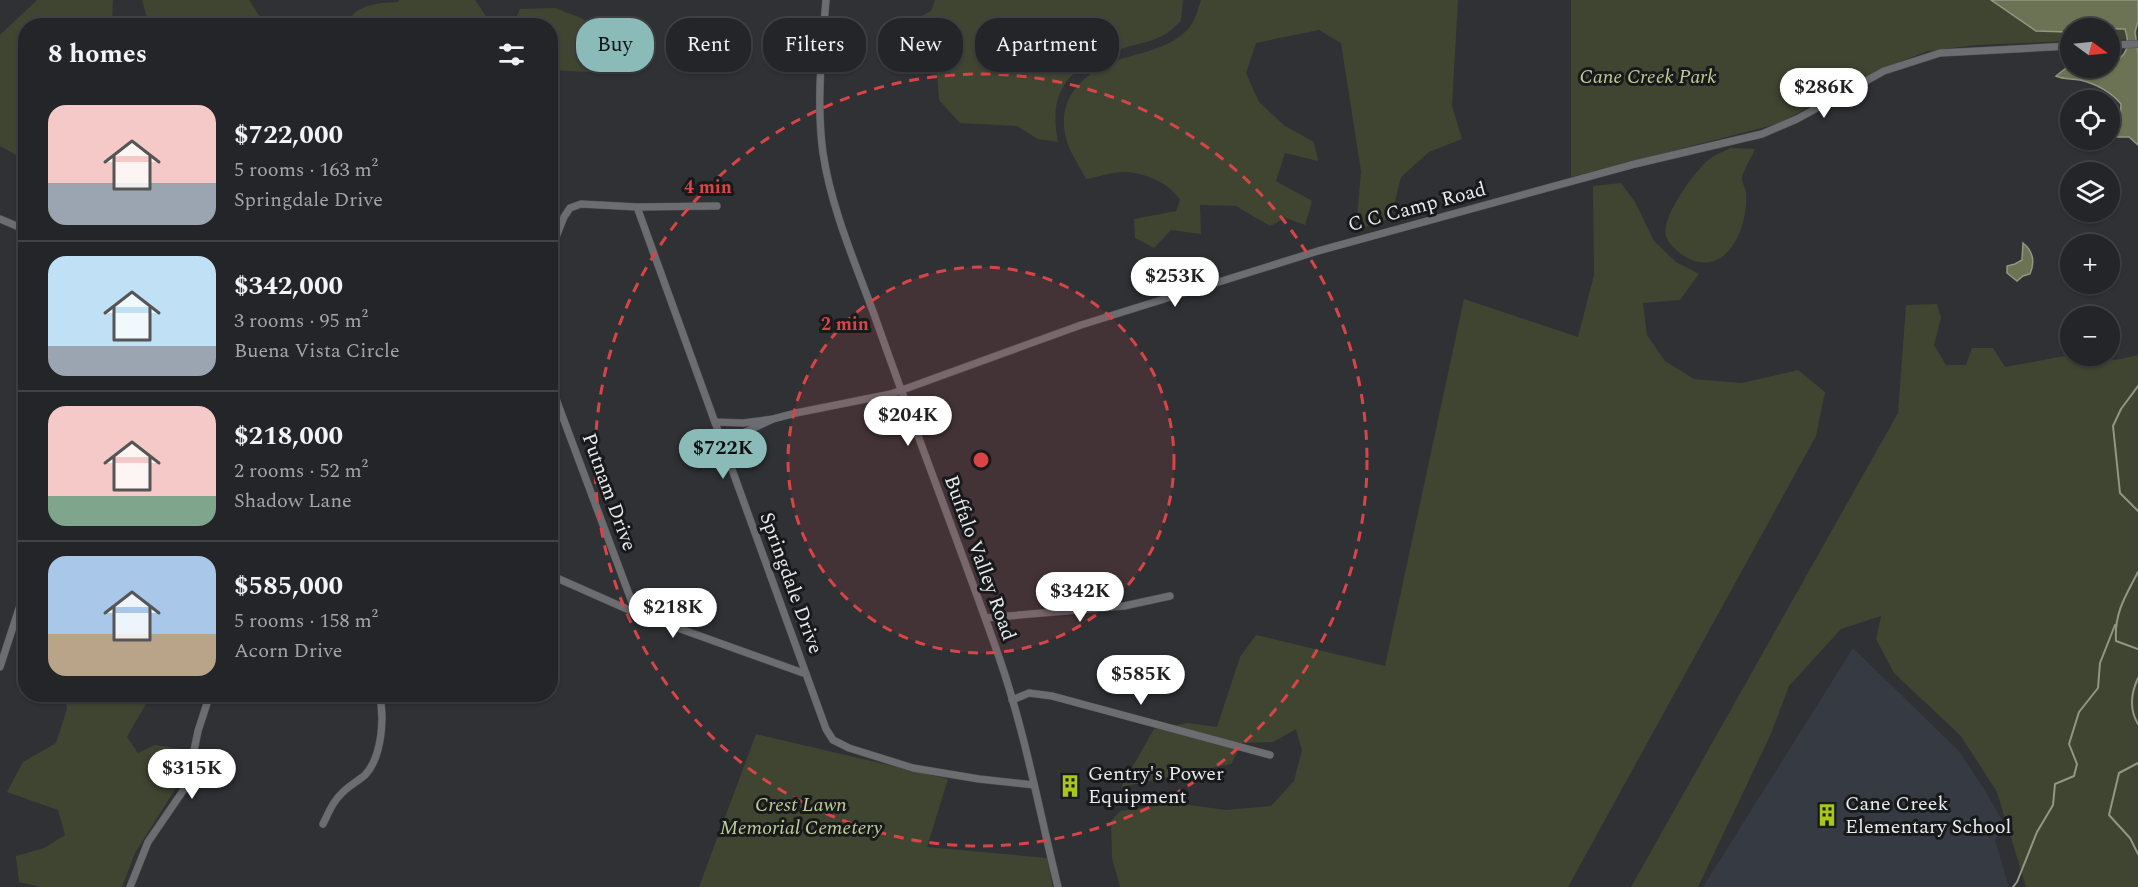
<!DOCTYPE html>
<meta charset="utf-8">
<style>
:root{--surface:#232528;--page:#2f3134;--text:#f1f3f6;--muted:#a3a5a8;--line:#404245;--accent:#8bbbb9}
body{margin:0;font-family:Spectral,serif;background:var(--page);color:var(--text);height:100vh;display:flex;flex-direction:column;font-size:22px;white-space:nowrap}
*{box-sizing:border-box;margin:0}
p{font-size:20px;color:var(--muted)}
.icon{flex:none;width:33px;height:33px;fill:none;stroke:currentColor;stroke-width:2;stroke-linecap:round;stroke-linejoin:round}
.map{position:relative;flex:1;overflow:hidden}
.panel{position:absolute;left:18px;top:18px;width:540px;height:684px;display:flex;flex-direction:column;background:var(--surface);border-radius:24px;box-shadow:0 2px 4px #0004,0 0 0 2px var(--line)}
.panel>*{flex:none}
.guide{position:absolute;left:576px;top:18px;width:570px;height:54px;display:flex;gap:12px}
.needle{width:39px;rotate:105deg}
.controls{position:absolute;left:2060px;top:18px;display:grid;gap:12px}
.controls a{display:grid;place-items:center;width:60px;height:60px;border-radius:50%;background:var(--surface);box-shadow:0 2px 4px #0004,0 0 0 2px var(--line);font-size:30px}
.price{position:absolute;translate:-50% -51px;padding:0 14px;border-radius:21px;background:#fff;color:#222;font-size:20px;line-height:39px;filter:drop-shadow(0 2px 3px #0008)}
.price::after{content:'';position:absolute;left:50%;top:36px;width:18px;height:14px;margin-left:-9px;background:inherit;clip-path:polygon(0 0,100% 0,50% 100%)}
.price.current{background:var(--accent);color:#111}
ul{padding:0;list-style:none}
li{display:flex;align-items:center;gap:18px;height:150px;padding:0 30px}
li+li{border-top:2px solid var(--line)}
li span{display:grid;place-items:center;flex:none;width:168px;height:120px;border-radius:18px;color:#555}
li>.icon{margin-inline-start:auto}
span .icon{width:72px;height:72px;fill:#fffc;stroke-width:1}
li b{font-size:26px}
h2{display:flex;justify-content:space-between;align-items:center;height:72px;padding:0 30px;font-size:26px}
.tag{padding:0 21px;border-radius:24px;background:var(--surface);box-shadow:0 2px 4px #0004,0 0 0 2px var(--line);font-size:21px;line-height:54px}
.tag.current{background:var(--accent);color:#111}
.map>svg:first-child{display:block}
</style>
<div class="map">
<svg width="2138" height="887" viewBox="0 0 2138 887">
<rect width="100%" height="100%" fill="#2f3135"/>
<!-- built -->
<path fill="#363a43" d="M1853,648L1959,751L1984,789L2005,825L1995,840L2009,887H1703Z"/>
<!-- green -->
<path fill="#404532" d="M37,0H113L112,25L26,26L25,160L0,146V35Z
M142,0H249L260,17L270,25H147V18Z
M399,0H475L491,24L514,23L520,9L555,8L581,18L601,30V50L590,72L551,70L550,26L346,25C355,4 378,3 398,2Z
M935,0H1183L1181,21C1176,25 1172,30 1167,33C1155,41 1141,43 1127,47C1076,63 1046,84 1058,142L1038,139L1017,126L960,123L939,100L937,73L908,56L911,22L931,11Z
M1201,0H1458L1452,106L1462,139L1429,152L1401,177L1391,218L1356,230L1361,171L1341,43L1319,30L1256,43L1246,73L1259,102L1285,126L1314,142L1318,161L1285,153L1276,181L1312,201L1305,225L1286,218L1270,226L1236,206L1200,205L1201,234L1171,230L1154,248L1135,238L1134,219L1176,211L1180,200C1170,183 1146,174 1128,172C1115,171 1098,177 1086,179C1080,167 1071,154 1067,142C1054,99 1083,72 1121,59C1144,52 1170,48 1188,29C1195,22 1198,9 1201,0Z
M1571,0H2138V39L2109,40V28H2070V41L1976,45L1928,51L1881,69L1777,124L1571,177Z
M1730,148L1755,149C1752,157 1743,170 1742,178C1742,183 1745,187 1746,192C1747,208 1744,226 1736,240C1725,262 1704,269 1684,256C1677,251 1668,244 1666,236C1661,217 1693,174 1707,161C1713,155 1723,152 1730,148Z
M1621,183L1635,202L1654,241L1676,262L1699,274L1680,300L1643,303L1647,335L1665,361L1694,379L1742,383L1798,370L1825,392L1816,436L1568,887H1120L1112,858L1111,821L1120,811L1175,803L1226,810L1271,806L1294,781L1302,750L1296,729L1273,742L1242,743L1231,764L1121,787L1154,729L1188,723L1217,727L1240,657L1256,635L1385,666L1464,299L1578,337L1594,275L1593,186Z
M1937,304L1941,318L1934,345L1946,365H1966L1972,348H1993L2005,367L2070,355L2116,360L2138,355V887H2026L1997,792L1961,736L1894,673L1876,639L1881,616L1841,629L1789,686L1770,736L1698,887H1631L1898,413L1906,305Z
M65,695H151L127,737L138,753L155,745L189,750L176,788L135,853L122,887H40L19,882L16,856L44,848L65,835L58,810L7,792L23,762L56,743L67,709Z
M756,734L948,779L927,847L1047,858L1053,887H699Z"/>
<!-- water -->
<path fill="#6b7354" stroke="#919782" stroke-width="1.5" d="M1991,0H2138V21L2135,32L2138,54V145L2129,137H2114L2120,119L2121,104C2111,92 2096,84 2080,80C2071,78 2064,80 2056,76L2070,65V68H2109V62C2128,59 2130,44 2125,29L2070,28V32H2068L2036,31Z
M2023,243C2033,251 2035,262 2030,274L2023,276L2017,281L2007,273V266L2015,264L2022,260Z"/>
<g fill="none" stroke-linecap="round" stroke-linejoin="round">
<!-- stream -->
<path stroke="#919782" stroke-width="2" d="M2138,386L2121,409L2113,426L2120,493L2138,511
M2138,572C2126,595 2114,613 2116,641L2138,649
M2138,678C2131,693 2129,709 2138,724
M2138,763L2119,773L2109,815L2130,838L2138,854
M2013,887L2017,882L2037,832L2053,805L2055,784L2074,776L2077,764L2069,744L2079,712L2098,688L2100,663L2115,625"/>
<!-- street casing -->
<g stroke="#4e4f52" stroke-width="8">
<path id="street" d="M826,0C822,50 816,103 823,153C831,208 856,265 875,317C915,431 959,543 999,657C1025,732 1039,810 1058,887
M2109,45L2138,44
M637,207L826,729L833,740L849,748L913,768L979,779L1034,785
M0,219L26,230
M550,252L564,217L570,208L581,204L637,207L717,206
M550,383L636,613
M773,419L796,413L891,394L1081,325L1318,251L1635,164L1762,134L1797,119L1884,71L1940,53L2070,46
M715,422L743,423L773,419L739,435L722,441
M550,575L636,613L806,674
M985,618L1124,606L1170,596
M0,667L26,587
M1012,700L1029,693L1052,696L1270,755
M323,824C329,812 333,801 343,792C349,786 358,781 365,775C382,757 385,717 379,694
M130,887L148,842L187,785L198,731L210,694"/>
</g>
<!-- street -->
<use href="#street" stroke="#6b6d71" stroke-width="7"/>
</g>
<!-- distance rings -->
<circle cx="981" cy="460" r="193" fill="#d94546" fill-opacity=".12"/>
<g fill="none" stroke="#d94546" stroke-width="3" stroke-dasharray="10 8">
<circle cx="981" cy="460" r="193"/>
<circle cx="981" cy="460" r="386"/>
</g>
<!-- icons -->
<defs>
<g id="building-bare" transform="scale(1.8)"><path d="M-4-6H4V6H1V3H-1V6H-4ZM-2.5-4.3h1.7v1.8h-1.7ZM.8-4.3h1.7v1.8H.8ZM-2.5-1h1.7V.8h-1.7ZM.8-1h1.7V.8H.8Z" fill="#a9c719" stroke="#18191b" stroke-width="2.5" paint-order="stroke"/></g>
</defs>
<g fill-rule="evenodd">
<use href="#building-bare" x="1070" y="786"/>
<use href="#building-bare" x="1827" y="815"/>
</g>
<g text-anchor="middle" dominant-baseline="central" stroke-width="6" stroke-linejoin="round" paint-order="stroke">
<!-- park labels -->
<g font-size="20" font-style="italic" fill="#bfce95" stroke="#18191b">
<text x="1648" y="77">Cane Creek Park</text>
<text x="801" y="805">Crest Lawn<tspan x="801" dy="23">Memorial Cemetery</tspan></text>
</g>
<!-- street labels -->
<g font-size="20" fill="#e9eaed" stroke="#18191b">
<text transform="translate(1417 207) rotate(-15)">C C Camp Road</text>
<text transform="translate(609 492) rotate(70)">Putnam Drive</text>
<text transform="translate(980 558) rotate(70)">Buffalo Valley Road</text>
<text transform="translate(791 583) rotate(70)">Springdale Drive</text>
</g>
<!-- poi labels -->
<g font-size="20" fill="#e9eaed" stroke="#18191b" text-anchor="start">
<text x="1088" y="774">Gentry's Power<tspan x="1088" dy="23">Equipment</tspan></text>
<text x="1845" y="804">Cane Creek<tspan x="1845" dy="23">Elementary School</tspan></text>
</g>
</g>
<circle cx="981" cy="460" r="9" fill="#d94546" stroke="#18191b" stroke-width="3"/>
<g font-size="18" text-anchor="middle" font-weight="bold" fill="#d94546" stroke="#18191b" stroke-width="6" stroke-linejoin="round" paint-order="stroke">
<text x="708" y="193">4 min</text>
<text x="845" y="330">2 min</text>
</g>
</svg>
<div class="controls">
<a><svg class="needle" viewBox="-14 -14 28 28"><path d="M0-13l5 13h-10z" fill="#e53935"/><path d="M0 13l5-13h-10z" fill="#a3a5a8"/></svg></a>
<a><svg class="icon" aria-label="locate" viewBox="0 0 24 24"><circle cx="12" cy="12" r="6"/><path d="M12 2v4M12 18v4M2 12h4M18 12h4"/></svg></a>
<a><svg class="icon" aria-label="layers" viewBox="0 0 24 24"><path d="M12 4l9 5-9 5-9-5zM3 14l9 5 9-5"/></svg></a>
<a>+</a>
<a>−</a>
</div>
<b class="price" style="left:1824px;top:119px">$286K</b>
<b class="price" style="left:1175px;top:308px">$253K</b>
<b class="price" style="left:908px;top:447px">$204K</b>
<b class="price current" style="left:723px;top:480px">$722K</b>
<b class="price" style="left:1080px;top:623px">$342K</b>
<b class="price" style="left:673px;top:639px">$218K</b>
<b class="price" style="left:1141px;top:706px">$585K</b>
<b class="price" style="left:192px;top:800px">$315K</b>
<div class="guide">
<a class="tag current">Buy</a>
<a class="tag">Rent</a>
<a class="tag">Filters</a>
<a class="tag">New</a>
<a class="tag">Apartment</a>
</div>
<section class="panel">
<h2>8 homes<svg class="icon" aria-label="filters" viewBox="0 0 24 24"><path d="M4 7h16M4 17h16"/><circle cx="9" cy="7" r="2"/><circle cx="15" cy="17" r="2"/></svg></h2>
<ul>
<li><span style="background:linear-gradient(#f6c9c9 65%,#9aa5b1 0)"><svg class="icon" aria-label="home" viewBox="0 0 24 24"><path d="M3 11l9-7 9 7M6 9v11h12V9"/></svg></span><div><b>$722,000</b><p>5 rooms · 163 m²</p><p>Springdale Drive</p></div></li>
<li><span style="background:linear-gradient(#bfe0f5 75%,#9aa5b1 0)"><svg class="icon" aria-label="home" viewBox="0 0 24 24"><path d="M3 11l9-7 9 7M6 9v11h12V9"/></svg></span><div><b>$342,000</b><p>3 rooms · 95 m²</p><p>Buena Vista Circle</p></div></li>
<li><span style="background:linear-gradient(#f6c9c9 75%,#7fa58c 0)"><svg class="icon" aria-label="home" viewBox="0 0 24 24"><path d="M3 11l9-7 9 7M6 9v11h12V9"/></svg></span><div><b>$218,000</b><p>2 rooms · 52 m²</p><p>Shadow Lane</p></div></li>
<li><span style="background:linear-gradient(#a9c7e8 65%,#b9a48a 0)"><svg class="icon" aria-label="home" viewBox="0 0 24 24"><path d="M3 11l9-7 9 7M6 9v11h12V9"/></svg></span><div><b>$585,000</b><p>5 rooms · 158 m²</p><p>Acorn Drive</p></div></li>
</ul>
</section>
</div>
